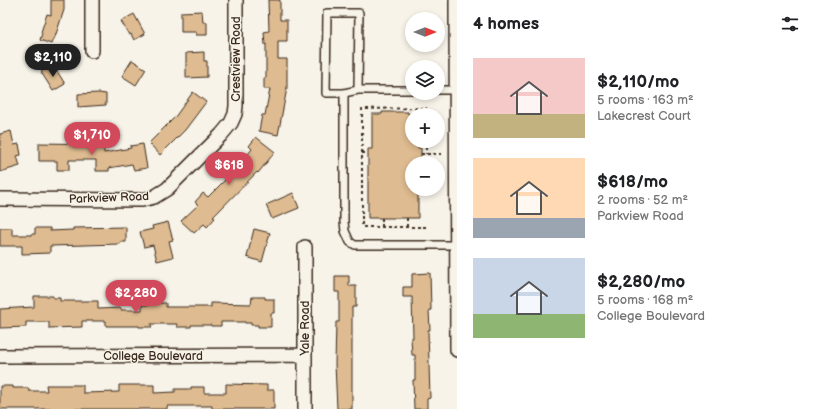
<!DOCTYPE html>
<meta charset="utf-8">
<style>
:root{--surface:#fff;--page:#f6f6f6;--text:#202124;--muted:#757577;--accent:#d1495b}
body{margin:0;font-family:"Balsamiq Sans",sans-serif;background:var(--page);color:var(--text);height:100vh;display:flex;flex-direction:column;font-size:15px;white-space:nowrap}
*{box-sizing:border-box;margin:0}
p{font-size:13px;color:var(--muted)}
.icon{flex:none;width:22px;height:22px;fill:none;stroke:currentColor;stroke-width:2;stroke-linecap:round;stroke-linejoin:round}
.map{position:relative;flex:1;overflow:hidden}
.drawer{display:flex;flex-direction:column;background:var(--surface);width:360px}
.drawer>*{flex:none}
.needle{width:26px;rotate:90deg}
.buttons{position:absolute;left:405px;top:12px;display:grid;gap:8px}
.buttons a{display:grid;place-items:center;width:40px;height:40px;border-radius:50%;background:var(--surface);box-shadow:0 2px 6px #0003;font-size:20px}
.price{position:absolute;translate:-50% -34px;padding:0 9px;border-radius:14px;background:var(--accent);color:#fff;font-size:13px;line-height:26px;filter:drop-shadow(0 1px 2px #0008)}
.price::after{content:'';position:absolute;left:50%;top:24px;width:12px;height:9px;margin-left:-6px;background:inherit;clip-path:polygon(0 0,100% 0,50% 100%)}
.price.on{background:#222;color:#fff}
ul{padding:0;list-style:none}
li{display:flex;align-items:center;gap:12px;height:100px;padding:0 16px}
li span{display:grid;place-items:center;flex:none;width:112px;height:80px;border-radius:0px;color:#555}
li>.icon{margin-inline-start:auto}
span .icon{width:48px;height:48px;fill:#fffc;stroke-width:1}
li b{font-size:17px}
h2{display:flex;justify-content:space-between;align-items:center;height:48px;padding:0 16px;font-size:17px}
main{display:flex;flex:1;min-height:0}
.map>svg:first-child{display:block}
</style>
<main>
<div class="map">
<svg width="457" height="409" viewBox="0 0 457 409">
<rect width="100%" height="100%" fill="#f7f3e8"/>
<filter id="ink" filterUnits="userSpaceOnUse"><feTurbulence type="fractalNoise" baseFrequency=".025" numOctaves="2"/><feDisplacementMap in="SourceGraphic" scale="8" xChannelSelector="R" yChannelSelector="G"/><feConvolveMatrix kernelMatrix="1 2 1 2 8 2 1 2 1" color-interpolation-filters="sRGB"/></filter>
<g filter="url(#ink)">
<!-- building -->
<path fill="#debb90" stroke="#3b2a1e" d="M51,0H64V10L55,37H54L51,44L40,40L42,33L41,32L47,14L51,15Z
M268,0H280V20H287V41H278V59H287V88L278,135L259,131L262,115H265L270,89H264V78H266V44L265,45L264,32L269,31Z
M202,11L203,22H207V35H196V32H181V12Z
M134,14L145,34L134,40L131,34L129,35L121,21Z
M204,52V61H207V77L186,78V53Z
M132,60L146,69L136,85L122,76Z
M51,65L55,72L57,71L65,84L53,91L41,72Z
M193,92L206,102L185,130L160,155L149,143L175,117Z
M99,93L106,94V105L78,107V94Z
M382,112H408V114H412V141H418V148H421V159H417V163H412V189H418V218H368V149H372V114H382Z
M11,131L14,145L19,144L21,155L17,156L20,166L0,172V134Z
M256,137L275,152L258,173L257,172L213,217L215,218L207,227L204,224L194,233L181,221L198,205L195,202L203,193L208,197L229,176L224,171L232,162L238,167L252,149L249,146Z
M39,143L104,144V153L131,148L130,146L143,144L147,168L134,170L132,164L109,168V171H96V160H69V170H57V161H39Z
M293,193L299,208L272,219L266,205Z
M168,222L173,240L169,241L173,257L157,261L153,245L144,247L140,232L153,229L152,226Z
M126,227V242H120V244L50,246V253L22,254V246H0V228H12V235H31V234H35V228H50V231L73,230V228Z
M254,229L270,233L262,262L247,257Z
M430,273L431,310H429L430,330H428L430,398L427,399V409H414L413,380H415V355H412L411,338H413L412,297H403V287H412V274Z
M335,276H349V286H356V307H352V409H337L335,364L336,322H339V292H335Z
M34,296H53V298H60V301H98V309L121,308V310H142V305H150V303H166V307H211V303L251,304L252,297H265V299H274V313H271V327H258V325H251V323H245V322H221V326H211V325H191V327H177V324H151L152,327H139V326H106V321H82V327L49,328V322H26V327L0,328V309L34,307Z
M226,384L267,385V390H274V409H212V406H167V409H0V386H13V388H28L29,391H47L46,385H83V393L119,392V385H154V393L175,392V389H191V387H204V393H226Z"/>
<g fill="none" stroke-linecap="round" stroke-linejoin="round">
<!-- lane casing -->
<g stroke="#3b2a1e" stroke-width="10">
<path id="lane" d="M358,90L359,13H327L326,93H344L358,90H412
M438,90H457
M344,93V222L345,231L350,242L355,245H457"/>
</g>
<!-- street casing -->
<g stroke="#3b2a1e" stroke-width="16">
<path id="street" d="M456,0L457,350
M92,51V0
M0,199L142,200L154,197L167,189L221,135L231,123L235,114L236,106V0
M305,247V409
M0,356L305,355"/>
</g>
<!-- path -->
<path stroke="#3b2a1e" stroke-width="2" stroke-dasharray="3 3" stroke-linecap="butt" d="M426,141V154
M362,153H368
M421,154H445
M382,218V227
M407,218V226
M426,227H362V109L426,108V115"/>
<!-- lane -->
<use href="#lane" stroke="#f7f3e8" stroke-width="7"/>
<!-- street -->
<use href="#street" stroke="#f7f3e8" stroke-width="13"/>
</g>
</g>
<g text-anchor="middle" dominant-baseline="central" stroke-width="3" stroke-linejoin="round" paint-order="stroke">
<!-- street labels -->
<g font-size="12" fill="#3b2a1e" stroke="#f7f3e8">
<text transform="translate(236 59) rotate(-90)">Crestview Road</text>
<text transform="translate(109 198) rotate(-2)">Parkview Road</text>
<text transform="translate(305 328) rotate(-90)">Yale Road</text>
<text x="153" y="356">College Boulevard</text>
</g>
</g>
</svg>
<div class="buttons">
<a><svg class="needle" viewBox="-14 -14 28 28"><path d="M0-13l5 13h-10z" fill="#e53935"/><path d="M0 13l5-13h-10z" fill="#757577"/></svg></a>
<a><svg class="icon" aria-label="layers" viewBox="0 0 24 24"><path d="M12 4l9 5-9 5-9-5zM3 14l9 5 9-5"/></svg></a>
<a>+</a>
<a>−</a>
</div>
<b class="price on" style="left:53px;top:78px">$2,110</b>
<b class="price" style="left:92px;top:156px">$1,710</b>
<b class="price" style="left:229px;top:186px">$618</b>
<b class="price" style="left:136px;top:314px">$2,280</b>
</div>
<section class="drawer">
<h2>4 homes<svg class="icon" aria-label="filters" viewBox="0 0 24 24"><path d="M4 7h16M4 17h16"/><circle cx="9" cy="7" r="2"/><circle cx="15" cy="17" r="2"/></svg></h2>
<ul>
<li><span style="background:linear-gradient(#f6c9c9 70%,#c2b280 0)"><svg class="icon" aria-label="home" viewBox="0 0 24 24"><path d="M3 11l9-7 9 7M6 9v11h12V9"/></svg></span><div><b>$2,110/mo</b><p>5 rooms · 163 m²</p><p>Lakecrest Court</p></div></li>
<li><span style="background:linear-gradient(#ffd9b3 75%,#9aa5b1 0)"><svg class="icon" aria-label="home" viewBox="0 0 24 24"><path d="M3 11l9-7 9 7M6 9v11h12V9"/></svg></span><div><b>$618/mo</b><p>2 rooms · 52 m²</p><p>Parkview Road</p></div></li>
<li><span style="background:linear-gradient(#c9d6e8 70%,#8fb573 0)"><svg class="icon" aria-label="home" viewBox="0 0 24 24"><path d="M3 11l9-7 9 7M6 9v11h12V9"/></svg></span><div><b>$2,280/mo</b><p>5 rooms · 168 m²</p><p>College Boulevard</p></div></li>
</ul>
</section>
</main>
